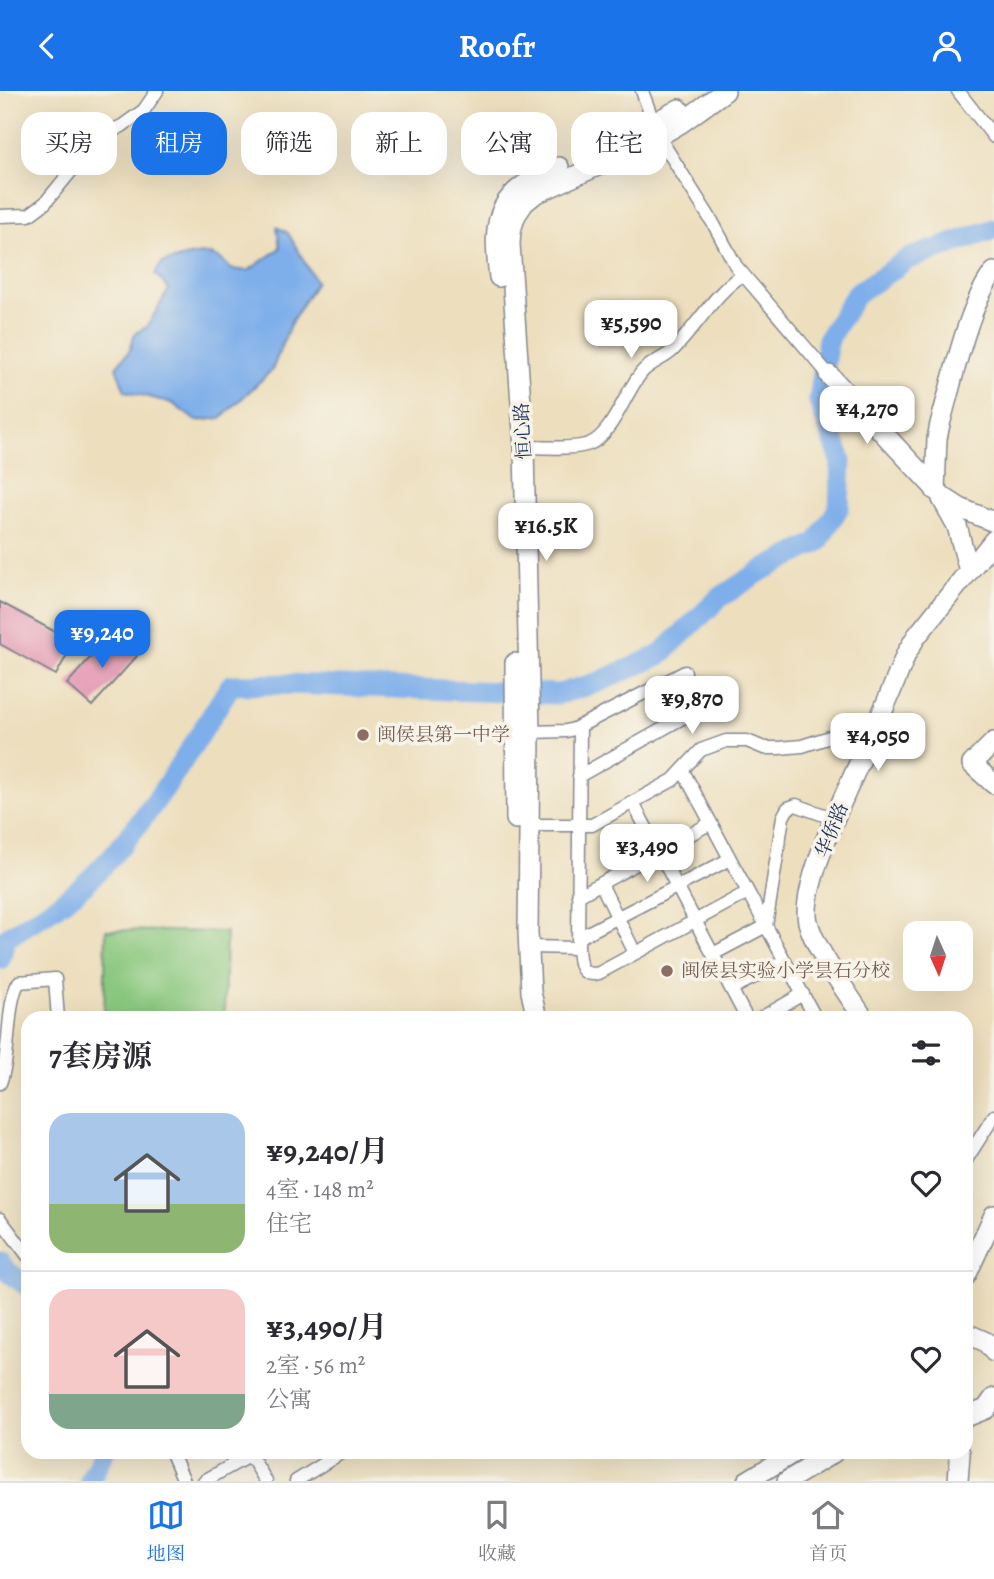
<!DOCTYPE html>
<html lang="zh">
<meta charset="utf-8">
<style>
:root{--surface:#fff;--page:#f2f2f3;--text:#2b2b33;--muted:#7c7c81;--line:#e1e1e2;--accent:#1a73e8}
body{margin:0;font-family:Alegreya,"Noto Serif SC",serif;background:var(--page);color:var(--text);height:100vh;display:flex;flex-direction:column;font-size:26px;white-space:nowrap}
*{box-sizing:border-box;margin:0}
p{font-size:23px;color:var(--muted)}
.icon{flex:none;width:38px;height:38px;fill:none;stroke:currentColor;stroke-width:2;stroke-linecap:round;stroke-linejoin:round}
.map{position:relative;flex:1;overflow:hidden}
.panel{position:absolute;left:21px;top:920px;width:952px;height:448px;display:flex;flex-direction:column;background:var(--surface);border-radius:21px;box-shadow:0 7px 28px #0002}
.panel>*{flex:none}
.hud{position:absolute;left:21px;top:21px;width:952px;height:63px;display:flex;gap:14px}
.needle{width:46px;rotate:177deg}
.tools{position:absolute;left:903px;top:830px;display:grid;gap:14px}
.tools a{display:grid;place-items:center;width:70px;height:70px;border-radius:14px;background:var(--surface);box-shadow:0 7px 28px #0002;font-size:35px}
.price{position:absolute;translate:-50% -60px;padding:0 16px;border-radius:14px;background:#fff;color:#222;font-size:23px;line-height:46px;filter:drop-shadow(0 2px 4px #0008)}
.price::after{content:'';position:absolute;left:50%;top:42px;width:21px;height:16px;margin-left:-10px;background:inherit;clip-path:polygon(0 0,100% 0,50% 100%)}
.price.selected{background:var(--accent);color:#fff}
ul{padding:0;list-style:none}
li{display:flex;align-items:center;gap:21px;height:175px;padding:0 28px}
li+li{border-top:2px solid var(--line)}
li span{display:grid;place-items:center;flex:none;width:196px;height:140px;border-radius:21px;color:#555}
li>.icon{margin-inline-start:auto}
span .icon{width:84px;height:84px;fill:#fffc;stroke-width:1}
li b{font-size:30px}
h2{display:flex;justify-content:space-between;align-items:center;height:84px;padding:0 28px;font-size:30px}
.tag{padding:0 24px;border-radius:21px;background:var(--surface);box-shadow:0 7px 28px #0002;font-size:24px;line-height:63px}
.tag.selected{background:var(--accent);color:#fff}
header{display:flex;justify-content:space-between;align-items:center;height:91px;padding:0 28px;background:var(--accent);color:#fff;font-size:32px;font-weight:600}
.tabs{display:flex;justify-content:space-around;align-items:center;height:98px;border-top:2px solid var(--line);background:var(--surface);font-size:19px;color:var(--muted)}
.tabs a{display:grid;justify-items:center;gap:4px}
.tabs .selected{color:var(--accent)}
.map>svg:first-child{display:block}
</style>
<header><svg class="icon" aria-label="back" viewBox="0 0 24 24"><path d="M15 5l-7 7 7 7"/></svg>Roofr<svg class="icon" aria-label="person" viewBox="0 0 24 24"><circle cx="12" cy="8" r="4"/><path d="M4 21q1-7 8-7t8 7"/></svg></header>
<div class="map">
<svg width="994" height="1390" viewBox="0 0 994 1390">
<rect width="100%" height="100%" fill="#f7f3e8"/>
<filter id="ink" filterUnits="userSpaceOnUse"><feTurbulence type="fractalNoise" baseFrequency=".0143" numOctaves="2"/><feDisplacementMap in="SourceGraphic" scale="14" xChannelSelector="R" yChannelSelector="G"/><feConvolveMatrix kernelMatrix="1 2 1 2 8 2 1 2 1" color-interpolation-filters="sRGB"/></filter>
<filter id="wash" filterUnits="userSpaceOnUse"><feTurbulence type="fractalNoise" baseFrequency=".00686" numOctaves="4" result="noise"/><feDisplacementMap in="SourceGraphic" scale="28" xChannelSelector="R" yChannelSelector="G"/><feGaussianBlur stdDeviation="1.57" result="paint"/><feColorMatrix in="noise" values="0 0 0 0 0 0 0 0 0 0 0 0 0 0 0 0 0 1.4 0 .05"/><feComposite in="paint" operator="in"/></filter>
<g filter="url(#wash)">
<rect width="100%" height="100%" fill="#eddfbe"/>
<!-- green -->
<path fill="#89c87e" stroke="#527c6e" stroke-width="2" d="M106,839L226,841L224,927H104Z"/>
<!-- water -->
<path fill="#7eafea" stroke="#4c6fa4" stroke-width="2" d="M277,136L288,142L316,191L291,232L272,279L221,327L196,330L172,312L125,300L116,276L130,259L135,242L147,236L169,198L155,183L162,172C189,166 211,153 231,178L248,180L280,157Z"/>
<g fill="none" stroke-linecap="round" stroke-linejoin="round">
<!-- river -->
<path stroke="#7eafea" stroke-width="21" d="M0,868L6,847C36,828 68,810 93,785C147,732 191,657 231,594L289,593L559,603L599,591L660,564L719,507L761,480L818,451L839,416L841,369L819,310L828,248L856,203L908,168L994,138
M0,1171L6,1179L28,1196
M90,1390L103,1362"/>
</g>
<g id="blocks">
<!-- building -->
<path fill="#e394b1" d="M0,511L74,551L56,584L0,553Z
M111,543L137,565L92,615L67,593Z"/>
</g>
</g>
<g filter="url(#ink)">
<use href="#blocks" fill-opacity="0" stroke="#84878e" stroke-width="2"/>
<g fill="none" stroke-linecap="round" stroke-linejoin="round">
<!-- street casing -->
<g stroke="#84878e" stroke-width="15">
<path id="street" d="M642,0L659,46L713,132L736,175L829,284
M958,0L994,46
M0,125L29,124L45,112L99,46L122,35L144,19L157,0
M524,356C542,356 572,359 589,353C612,345 626,299 642,281C651,271 664,268 673,259C698,234 713,204 742,184
M580,635L578,857C579,872 580,887 599,882L748,801
M530,641L566,640L574,638L685,581
M683,680L816,928
M579,685L700,617
M633,712L747,928
M529,734H592L673,689L701,659L726,650H747L764,657H779L802,655L830,646L866,659
M601,793L635,862
M578,805L711,732
M578,847L730,768
M529,856L578,857
M713,863L766,835L783,726L788,717L796,714L835,728
M731,898L785,870
M759,928L803,903
M0,992C11,964 6,911 19,891L55,888L58,928
M966,1069L994,1025
M0,1128L28,1165
M172,1362L184,1390
M250,1364L266,1390
M204,1390L254,1362
M296,1390L341,1362"/>
</g>
<!-- secondary casing -->
<g stroke="#84878e" stroke-width="22">
<path id="secondary" d="M590,63L634,43L679,18
M499,186C491,123 498,101 559,76
M829,284L943,406L960,417L994,431
M935,399L937,348L940,333C952,292 968,213 994,181
M942,408L957,435L969,480
M515,572L516,728
M994,651L972,673L994,693
M537,928L531,901L528,841L530,641L524,356L510,153L511,139L516,124L524,112L535,103L642,55L681,32L725,0
M864,928C848,902 815,859 808,831C799,793 854,685 871,646C884,619 895,591 906,563L916,546L994,449
M966,1185L994,1124
M966,1242L986,1251L994,1261
M966,1326L986,1318L994,1307
M747,1390L793,1362
M787,1390L833,1362
M958,1390L960,1362"/>
</g>
<!-- street -->
<use href="#street" stroke="#fff" stroke-width="12"/>
<!-- secondary -->
<use href="#secondary" stroke="#fff" stroke-width="19"/>
</g>
</g>
<!-- markers -->
<g fill="#8d6e63" stroke="#f7f3e8" stroke-width="2.5">
<circle cx="363" cy="644" r="7"/>
<circle cx="667" cy="880" r="7"/>
</g>
<g text-anchor="middle" dominant-baseline="central" stroke-width="7" stroke-linejoin="round" paint-order="stroke">
<!-- street labels -->
<g font-size="19" fill="#1b2f5e" stroke="#f7f3e8">
<text transform="translate(523 340) rotate(-93)">恒心路</text>
<text transform="translate(832 739) rotate(-68)">华侨路</text>
</g>
<!-- education labels -->
<g font-size="19" fill="#785e54" stroke="#f7f3e8" text-anchor="start">
<text x="377" y="644">闽侯县第一中学</text>
<text x="681" y="880">闽侯县实验小学昙石分校</text>
</g>
</g>
</svg>
<div class="tools">
<a><svg class="needle" viewBox="-14 -14 28 28"><path d="M0-13l5 13h-10z" fill="#e53935"/><path d="M0 13l5-13h-10z" fill="#7c7c81"/></svg></a>
</div>
<b class="price" style="left:631px;top:269px">¥5,590</b>
<b class="price" style="left:867px;top:355px">¥4,270</b>
<b class="price" style="left:546px;top:472px">¥16.5K</b>
<b class="price selected" style="left:102px;top:579px">¥9,240</b>
<b class="price" style="left:692px;top:645px">¥9,870</b>
<b class="price" style="left:878px;top:682px">¥4,050</b>
<b class="price" style="left:647px;top:793px">¥3,490</b>
<div class="hud">
<a class="tag">买房</a>
<a class="tag selected">租房</a>
<a class="tag">筛选</a>
<a class="tag">新上</a>
<a class="tag">公寓</a>
<a class="tag">住宅</a>
</div>
<section class="panel">
<h2>7套房源<svg class="icon" aria-label="filters" viewBox="0 0 24 24"><path d="M4 7h16M4 17h16"/><circle cx="9" cy="7" r="2"/><circle cx="15" cy="17" r="2"/></svg></h2>
<ul>
<li><span style="background:linear-gradient(#a9c7e8 65%,#8fb573 0)"><svg class="icon" aria-label="home" viewBox="0 0 24 24"><path d="M3 11l9-7 9 7M6 9v11h12V9"/></svg></span><div><b>¥9,240/月</b><p>4室 · 148 m²</p><p>住宅</p></div><svg class="icon" aria-label="heart" viewBox="0 0 24 24"><path d="M12 20l-8-8c-3-5 5-10 8-4 3-6 11-1 8 4z"/></svg></li>
<li><span style="background:linear-gradient(#f6c9c9 75%,#7fa58c 0)"><svg class="icon" aria-label="home" viewBox="0 0 24 24"><path d="M3 11l9-7 9 7M6 9v11h12V9"/></svg></span><div><b>¥3,490/月</b><p>2室 · 56 m²</p><p>公寓</p></div><svg class="icon" aria-label="heart" viewBox="0 0 24 24"><path d="M12 20l-8-8c-3-5 5-10 8-4 3-6 11-1 8 4z"/></svg></li>
</ul>
</section>
</div>
<nav class="tabs">
<a class="selected"><svg class="icon" aria-label="map" viewBox="0 0 24 24"><path d="M3 6l6-2 6 2 6-2v14l-6 2-6-2-6 2zM9 4v14M15 6v14"/></svg>地图</a>
<a><svg class="icon" aria-label="saved" viewBox="0 0 24 24"><path d="M7 4h10v16l-5-4-5 4z"/></svg>收藏</a>
<a><svg class="icon" aria-label="home" viewBox="0 0 24 24"><path d="M3 11l9-7 9 7M6 9v11h12V9"/></svg>首页</a>
</nav>
